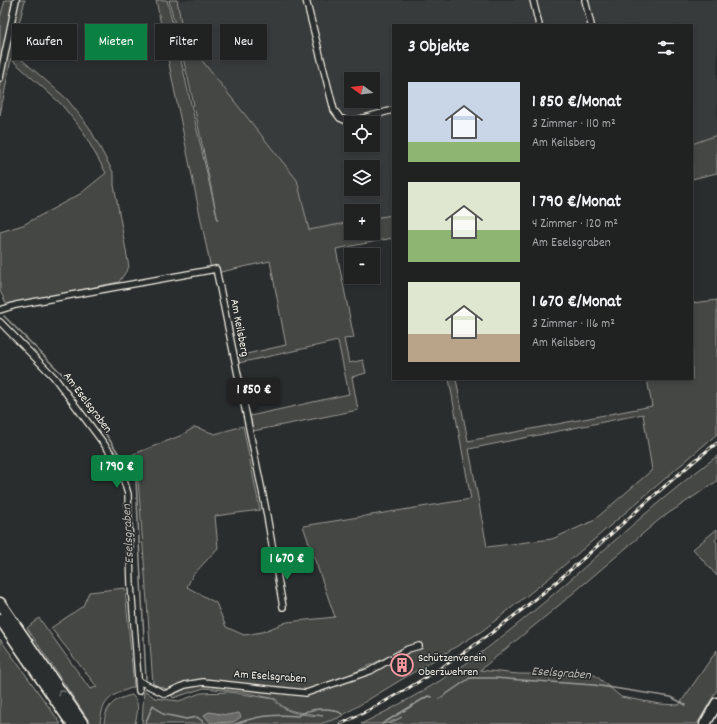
<!DOCTYPE html>
<html lang="de">
<meta charset="utf-8">
<style>
:root{--surface:#202222;--page:#282a2a;--text:#f1f3f6;--muted:#a2a4a5;--line:#3d3f40;--accent:#0b8043}
body{margin:0;font-family:Dekko,sans-serif;background:var(--page);color:var(--text);height:100vh;display:flex;flex-direction:column;font-size:15px;white-space:nowrap}
*{box-sizing:border-box;margin:0}
p{font-size:13px;color:var(--muted)}
.icon{flex:none;width:22px;height:22px;fill:none;stroke:currentColor;stroke-width:2;stroke-linecap:round;stroke-linejoin:round}
.map{position:relative;flex:1;overflow:hidden}
.panel{position:absolute;left:392px;top:24px;width:301px;height:356px;display:flex;flex-direction:column;background:var(--surface);border-radius:0px;box-shadow:0 2px 6px #0003,0 0 0 1px var(--line)}
.panel>*{flex:none}
.guide{position:absolute;left:12px;top:24px;width:320px;height:36px;display:flex;gap:8px}
.needle{width:26px;rotate:285deg}
.buttons{position:absolute;left:344px;top:72px;display:grid;gap:8px}
.buttons a{display:grid;place-items:center;width:36px;height:36px;border-radius:0px;background:var(--surface);box-shadow:0 2px 6px #0003,0 0 0 1px var(--line);font-size:20px}
.price{position:absolute;translate:-50% -34px;padding:0 9px;border-radius:4px;background:var(--accent);color:#fff;font-size:13px;line-height:26px;filter:drop-shadow(0 1px 2px #0008)}
.price::after{content:'';position:absolute;left:50%;top:24px;width:12px;height:9px;margin-left:-6px;background:inherit;clip-path:polygon(0 0,100% 0,50% 100%)}
.price.selected{background:#222;color:#fff}
ul{padding:0;list-style:none}
li{display:flex;align-items:center;gap:12px;height:100px;padding:0 16px}
li span{display:grid;place-items:center;flex:none;width:112px;height:80px;border-radius:0px;color:#555}
li>.icon{margin-inline-start:auto}
span .icon{width:48px;height:48px;fill:#fffc;stroke-width:1}
li b{font-size:17px}
h2{display:flex;justify-content:space-between;align-items:center;height:48px;padding:0 16px;font-size:17px}
.tag{padding:0 14px;border-radius:0px;background:var(--surface);box-shadow:0 2px 6px #0003,0 0 0 1px var(--line);font-size:14px;line-height:36px}
.tag.selected{background:var(--accent);color:#fff}
.map>svg:first-child{display:block}
</style>
<div class="map">
<svg width="717" height="724" viewBox="0 0 717 724">
<rect width="100%" height="100%" fill="#2a2d2e"/>
<filter id="ink" filterUnits="userSpaceOnUse"><feTurbulence type="fractalNoise" baseFrequency=".025" numOctaves="2"/><feDisplacementMap in="SourceGraphic" scale="8" xChannelSelector="R" yChannelSelector="G"/><feConvolveMatrix kernelMatrix="1 2 1 2 8 2 1 2 1" color-interpolation-filters="sRGB"/></filter>
<g filter="url(#ink)">
<!-- built -->
<path fill="#373a3a" fill-rule="evenodd" d="M177,0H717V135L692,144V25H393V215L373,218V211H351V222L309,230L297,180L184,38ZM351,79H373V101H351ZM351,123H373V145H351ZM351,167H373V189H351Z
M338,718L345,724H320Z"/>
<!-- green -->
<path fill="#444645" stroke="#9c9c96" fill-rule="evenodd" d="M5,0H25L12,51L67,99L89,127L114,174V185L129,267L119,282L7,305L0,291V232L23,225L80,194L106,173L82,130L61,104L11,59L0,115V18Z
M156,0H167L218,221L191,91L169,0H177L184,38L297,180L309,230L351,222V233H373V218L393,215V238L336,249L354,338L344,339L349,363L363,360L366,373L352,377L358,410L253,431L250,416L349,394L338,341L239,363L238,356L286,345L270,261L212,274Z
M717,135V173L692,179V144Z
M717,300V434L548,579L482,631L338,718L320,724H142L144,690L155,698L179,701L201,693L229,692L274,699C285,715 306,715 323,716C308,712 285,715 276,699L242,692L204,688L173,698L169,690L153,684L138,479L126,457L180,436L195,427L215,434L243,426L260,510L215,516L218,548L192,576L187,587L216,603L226,627L244,635L262,632L287,622L335,617L303,526L471,499L449,379H456L468,441L652,406L647,379H692V303ZM643,414L652,470L593,521L552,539L487,547L469,449ZM410,646L350,681L349,675Z
M717,456V481L660,519L551,612L480,670L518,674L595,675L621,697L660,704L679,705L717,650V690L697,724H389L402,717L386,724H361C402,704 450,677 486,649C566,589 636,516 717,456Z
M717,529V538L715,540L717,543V576L693,549Z
M125,588L134,687C111,695 102,699 100,724H91L27,628L39,618L90,689L97,687L51,628L83,606L89,592Z
M0,639L61,724H0Z
M132,695C141,704 137,713 135,724H104C105,705 115,699 132,695Z"/>
<!-- water -->
<path fill="#676866" stroke="#9f9f9a" d="M209,712L227,715L239,713L241,717L233,722L211,723L204,715Z"/>
<g fill="none" stroke-linecap="round" stroke-linejoin="round">
<!-- stream -->
<path stroke="#9f9f9a" stroke-width="1.5" d="M4,316L74,386L136,480L146,679
M439,699L470,678H494L594,685L671,697L686,705
M145,724L153,705L163,714L186,719L197,717L206,724
M235,724C255,716 277,714 298,716C308,708 332,706 342,714
M382,724L428,696L432,697"/>
<!-- minor casing -->
<g stroke="#f4f1e8" stroke-width="8">
<path id="minor" d="M306,0L334,110L340,118L349,122L393,110
M533,0L539,25
M585,0L591,25
M0,78L16,0
M0,310L16,305L216,269L265,505L283,607
M0,322L54,377L119,464L128,494L131,585L139,691
M139,681L165,694L185,685L203,682L306,693L370,671L408,649L419,646"/>
</g>
<!-- motorway casing -->
<g stroke="#f4f1e8" stroke-width="13">
<path id="motorway" d="M0,603L83,724
M0,619L72,724
M705,724L717,703"/>
</g>
<!-- minor -->
<use href="#minor" stroke="#2a2d2e" stroke-width="5.5"/>
<!-- motorway -->
<use href="#motorway" stroke="#2a2d2e" stroke-width="10"/>
<!-- rail casing -->
<g stroke="#f4f1e8" stroke-width="3">
<path id="rail" d="M341,724C415,689 481,644 544,592C603,544 657,489 717,443"/>
</g>
<!-- rail -->
<use href="#rail" stroke="#2a2d2e" stroke-width="1.5" stroke-dasharray="4.5" stroke-linecap="butt"/>
</g>
<!-- one-way arrows -->
<defs><path id="oneway-chevron" d="M-2-3.5L2.5 0L-2 3.5" fill="none" stroke-width="1.6" stroke-linecap="round" stroke-linejoin="round"/></defs>
<use stroke="#71726f" href="#oneway-chevron" transform="translate(61 692) rotate(-124)"/>
</g>
<!-- icons -->
<defs>
<g id="building-ring" transform="scale(1.15)"><circle r="9.5" fill="#2a2d2e" stroke="#ff9aa2" stroke-width="1.5"/><path d="M-4-6H4V6H1V3H-1V6H-4ZM-2.5-4.3h1.7v1.8h-1.7ZM.8-4.3h1.7v1.8H.8ZM-2.5-1h1.7V.8h-1.7ZM.8-1h1.7V.8H.8Z" fill="#ff9aa2"/></g>
</defs>
<g fill-rule="evenodd">
<use href="#building-ring" x="402" y="665"/>
</g>
<g text-anchor="middle" dominant-baseline="central" stroke-width="3" stroke-linejoin="round" paint-order="stroke">
<!-- street labels -->
<g font-size="12" fill="#f4f1e8" stroke="#2a2d2e">
<text transform="translate(239 328) rotate(79)">Am Keilsberg</text>
<text transform="translate(87 403) rotate(53)">Am Eselsgraben</text>
<text transform="translate(270 677) rotate(4)">Am Eselsgraben</text>
</g>
<!-- poi labels -->
<g font-size="12" fill="#f4f1e8" stroke="#2a2d2e" text-anchor="start">
<text x="418" y="658">Schützenverein<tspan x="418" dy="14">Oberzwehren</tspan></text>
</g>
<!-- water labels -->
<g font-size="13" font-style="italic" fill="#b5b3ae" stroke="#2a2d2e">
<text transform="translate(129 534) rotate(-93)">Eselsgraben</text>
<text transform="translate(561 674) rotate(4)">Eselsgraben</text>
</g>
</g>
</svg>
<div class="buttons">
<a><svg class="needle" viewBox="-14 -14 28 28"><path d="M0-13l5 13h-10z" fill="#e53935"/><path d="M0 13l5-13h-10z" fill="#a2a4a5"/></svg></a>
<a><svg class="icon" aria-label="locate" viewBox="0 0 24 24"><circle cx="12" cy="12" r="6"/><path d="M12 2v4M12 18v4M2 12h4M18 12h4"/></svg></a>
<a><svg class="icon" aria-label="layers" viewBox="0 0 24 24"><path d="M12 4l9 5-9 5-9-5zM3 14l9 5 9-5"/></svg></a>
<a>+</a>
<a>−</a>
</div>
<b class="price selected" style="left:254px;top:412px">1 850 €</b>
<b class="price" style="left:117px;top:489px">1 790 €</b>
<b class="price" style="left:287px;top:581px">1 670 €</b>
<div class="guide">
<a class="tag">Kaufen</a>
<a class="tag selected">Mieten</a>
<a class="tag">Filter</a>
<a class="tag">Neu</a>
</div>
<section class="panel">
<h2>3 Objekte<svg class="icon" aria-label="filters" viewBox="0 0 24 24"><path d="M4 7h16M4 17h16"/><circle cx="9" cy="7" r="2"/><circle cx="15" cy="17" r="2"/></svg></h2>
<ul>
<li><span style="background:linear-gradient(#c9d6e8 75%,#8fb573 0)"><svg class="icon" aria-label="home" viewBox="0 0 24 24"><path d="M3 11l9-7 9 7M6 9v11h12V9"/></svg></span><div><b>1 850 €/Monat</b><p>3 Zimmer · 110 m²</p><p>Am Keilsberg</p></div></li>
<li><span style="background:linear-gradient(#dfe7d0 60%,#8fb573 0)"><svg class="icon" aria-label="home" viewBox="0 0 24 24"><path d="M3 11l9-7 9 7M6 9v11h12V9"/></svg></span><div><b>1 790 €/Monat</b><p>4 Zimmer · 120 m²</p><p>Am Eselsgraben</p></div></li>
<li><span style="background:linear-gradient(#dfe7d0 65%,#b9a48a 0)"><svg class="icon" aria-label="home" viewBox="0 0 24 24"><path d="M3 11l9-7 9 7M6 9v11h12V9"/></svg></span><div><b>1 670 €/Monat</b><p>3 Zimmer · 116 m²</p><p>Am Keilsberg</p></div></li>
</ul>
</section>
</div>
